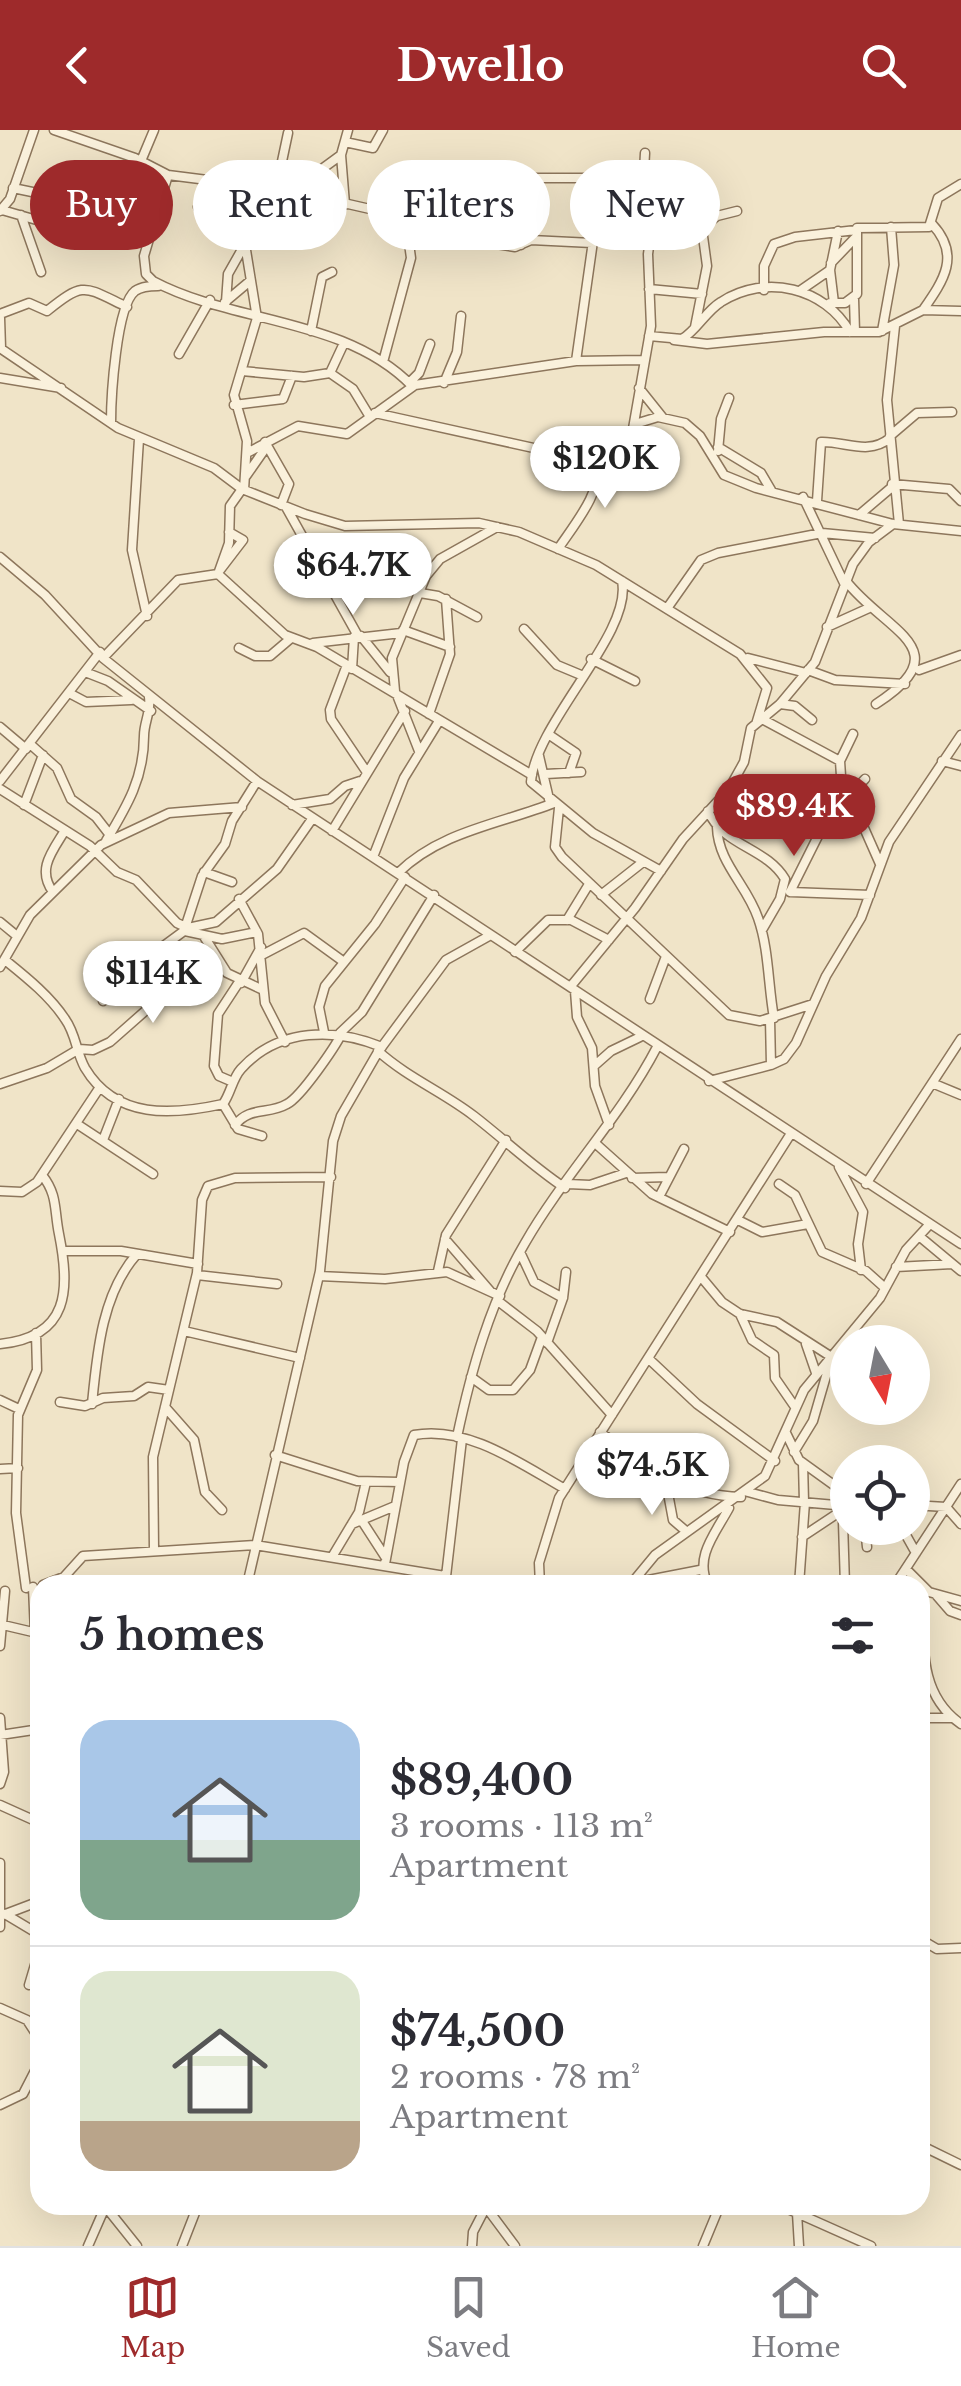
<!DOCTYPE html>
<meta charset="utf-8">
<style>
:root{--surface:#fff;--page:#f2f2f3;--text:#2b2b33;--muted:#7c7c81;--line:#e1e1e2;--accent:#9e2a2b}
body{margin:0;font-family:"Libre Baskerville",serif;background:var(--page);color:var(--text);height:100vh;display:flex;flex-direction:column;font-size:38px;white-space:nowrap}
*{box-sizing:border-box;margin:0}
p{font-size:32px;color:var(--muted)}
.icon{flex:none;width:55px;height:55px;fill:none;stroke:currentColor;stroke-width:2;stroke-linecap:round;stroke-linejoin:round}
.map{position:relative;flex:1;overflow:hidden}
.side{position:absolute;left:30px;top:1445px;width:900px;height:640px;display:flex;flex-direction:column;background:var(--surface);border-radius:30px;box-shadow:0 10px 40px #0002}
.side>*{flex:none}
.guide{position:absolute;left:30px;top:30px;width:902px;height:90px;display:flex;gap:20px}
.needle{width:65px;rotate:170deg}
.tools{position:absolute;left:830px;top:1195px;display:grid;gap:20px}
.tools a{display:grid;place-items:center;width:100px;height:100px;border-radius:50%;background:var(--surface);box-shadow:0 10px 40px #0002;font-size:50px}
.price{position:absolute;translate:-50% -85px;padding:0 22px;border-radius:35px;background:#fff;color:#222;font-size:32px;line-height:65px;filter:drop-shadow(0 2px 5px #0008)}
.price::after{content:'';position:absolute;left:50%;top:60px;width:30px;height:22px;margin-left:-15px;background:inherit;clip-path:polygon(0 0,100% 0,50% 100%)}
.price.on{background:var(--accent);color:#fff}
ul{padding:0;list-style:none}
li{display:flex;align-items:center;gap:30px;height:250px;padding:0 50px}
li+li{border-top:2px solid var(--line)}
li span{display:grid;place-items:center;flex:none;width:280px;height:200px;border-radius:30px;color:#555}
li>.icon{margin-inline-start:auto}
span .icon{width:120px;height:120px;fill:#fffc;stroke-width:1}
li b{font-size:42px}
h2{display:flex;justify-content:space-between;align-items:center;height:120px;padding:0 50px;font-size:42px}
.pill{padding:0 35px;border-radius:45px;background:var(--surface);box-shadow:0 10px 40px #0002;font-size:35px;line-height:90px}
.pill.on{background:var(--accent);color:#fff}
header{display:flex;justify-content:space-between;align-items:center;height:130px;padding:0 50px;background:var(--accent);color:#fff;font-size:45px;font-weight:700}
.dock{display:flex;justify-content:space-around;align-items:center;height:140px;border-top:2px solid var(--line);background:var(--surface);font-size:28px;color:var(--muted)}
.dock a{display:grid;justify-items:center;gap:5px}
.dock .on{color:var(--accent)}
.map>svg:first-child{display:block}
</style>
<header><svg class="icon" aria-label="back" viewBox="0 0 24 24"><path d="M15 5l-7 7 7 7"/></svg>Dwello<svg class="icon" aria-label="search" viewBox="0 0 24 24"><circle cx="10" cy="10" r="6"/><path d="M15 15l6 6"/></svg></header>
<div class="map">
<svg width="961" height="2116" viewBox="0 0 961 2116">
<rect width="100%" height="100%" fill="#f0e4c8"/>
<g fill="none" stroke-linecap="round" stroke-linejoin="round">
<!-- street casing -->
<g stroke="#8d765c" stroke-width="11">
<path id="street" d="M54,0L135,28L168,45L231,53L267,65
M345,12L373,18L383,0
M141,31L154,0
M281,36L315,44L341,25
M168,45L144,126L146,144L153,151C234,194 345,187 412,256
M13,58L37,63L65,60
M268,64L317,78L348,74L370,79L400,91L407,99L411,128L383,232
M345,74L341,25L348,0
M198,77L214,102L246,109
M2,80L47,93
M0,81L10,69L34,0
M21,85L41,142
M253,92L297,73
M407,99L448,96L477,111L515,117L531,110L592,113
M521,115L515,48H638L644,41L645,23
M648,116L698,101L717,86L737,81
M831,133L854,109
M649,159L702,164
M764,160V136L774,114L795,107L856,100
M801,160L830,140
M854,169L855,202
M225,172L250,151
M226,172L228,144L245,114
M830,173H845L857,164V98L929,97L938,68L961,54
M834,173L830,140L838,101
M923,180C944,150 961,125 932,94
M0,184L29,173L47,181C85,151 83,156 127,177
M0,188L1,218
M895,196L887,270L899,394
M695,197L707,136L702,99
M311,201L322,147L332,142
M882,201L894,135L891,97
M649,206L682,209C697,200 706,181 721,172C766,143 825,158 850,202
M674,210L707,214L824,202H879L923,180L961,181
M344,213L330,243L353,259L370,287
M0,218L118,298L214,338L242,359L305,384L345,396L479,393L519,402L596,435L740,524L767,558L757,591
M179,224L210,170
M577,231L642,230
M242,241L304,247L330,243
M0,248L61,258
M409,253L419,243L430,214
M444,253L457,222L461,186
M639,258L663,288
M234,275L283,269L292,246
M375,283L561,324L621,325L631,310L651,196L648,124L658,53L637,48
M111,293C111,269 116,176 135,161C142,156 151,156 158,156
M635,294L658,287L685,293L700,306L724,345L756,358L893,394L961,401
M890,306L917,283L952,282
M139,309L132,420L147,486
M265,312L289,354L281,375
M718,317L761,343L771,360
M718,321L721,289L729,268
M247,323L298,296L347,304L415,255L576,231L602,48
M246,346L267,316
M892,354L949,359L961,371
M244,360L247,311L234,265L257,188L245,114L281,36L288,3
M803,367L845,455
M817,371L821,312C845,311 868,326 890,308
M286,377L358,506
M859,385L892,357
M558,419C577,391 601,363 600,328
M0,427L45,465L103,528L257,651L961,1114
M220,440L243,410L229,402
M218,444L285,505L317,517L532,645
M622,451C633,503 535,593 531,652L593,703L661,741
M846,451C886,502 961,519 876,574
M420,463L438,466L477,487
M668,477L701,430L718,423L822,403L875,408
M827,497L869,478
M524,499L557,535L581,545
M403,500L450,517
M361,506L390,542
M313,513L401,503
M239,518L255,526H270L290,509
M103,528L178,450L218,444L229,413L230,376L242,359
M748,528L806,543
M591,529L635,551
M347,535L330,580L331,589L366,641
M352,539L354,507
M808,540L835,550L905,554
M919,540L961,525
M85,542L108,551L151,581
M395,561L392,528L426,446L440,429L497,397
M69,563L86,572L131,570
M397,565L419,621
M780,574L795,576L812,590
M429,584L450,524L446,469
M762,589L840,631
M0,597L26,619
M853,604L840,631L841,646L880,734
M551,606L576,623L569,643
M30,614L57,638L71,669L96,687L110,705
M539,626L549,669
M942,631L961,636
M546,644L581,642
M0,651L100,522
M0,659L90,716L117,742L136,750L177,793L188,798L216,792L277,739L312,689
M848,667L865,649
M24,675L43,625
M292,675L330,669L345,656L360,651
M559,678L555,717L562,727L729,885L760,891L813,874
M708,681C724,717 766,717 785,749L780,769L762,800
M717,697C718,733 747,755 758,788C769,819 768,855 774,888
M332,701L405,581
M106,711C127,676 144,648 144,606C144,592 151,583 149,567
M373,727L404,648L439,591
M204,742L232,752
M398,743C441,701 500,694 554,673
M53,762C37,740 51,723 64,702
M790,762L821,700L846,663
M791,762L870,765
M601,765L643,732
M239,769L258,804L265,873L285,912
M567,790L589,754
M0,792L17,806
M185,798L202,746L225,714L232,691L257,651
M185,801L222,809L257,802
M205,808L227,843L263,860
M515,822L548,790H571L609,810
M262,825L304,803L344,832
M5,830C26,847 50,866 65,889C76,904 76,922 85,938C116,990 173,985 223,974L238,999L262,1006
M0,837L30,785L101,715L169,683L242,677
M241,853L261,817
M571,856L635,778L683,709L729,659L744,632L751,598L780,574L815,532L853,434L869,412L893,394
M575,861L577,887L592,918L595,956L609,995
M650,869L665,829
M103,871L150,826L188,798
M770,889L771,935
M324,902L319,877L325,856L375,794L405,747
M340,903L362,882L434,765
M378,921C408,948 443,962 474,986C505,1010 532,1036 565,1058
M594,936L611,921L640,907
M709,951L771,935L784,929L796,913L826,846L861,788L889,712L961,605
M233,952L219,946L214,936L218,884L239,852
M932,953L961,965
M0,954L47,938L79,919L93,920L110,912L212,822
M223,974C231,963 232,949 241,939C279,897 336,898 382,917
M77,994L153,1044
M235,995C250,976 268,985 287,974C301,967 335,917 342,903
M103,1010L119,969
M595,1013L652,1064L730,1102
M839,1037L863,1082L858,1114L861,1140
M632,1048L668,1047
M568,1054L590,1055L626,1043
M779,1054L795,1065L822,1122L866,1141L885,1158
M866,1054L961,909
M0,1061L22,1062L37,1052L100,957
M659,1067L684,1019
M738,1090L762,1102L808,1094
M919,1106L961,1141
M445,1109L491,1162
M63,1121H121L198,1134
M520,1122L534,1152L563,1168
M896,1137L952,1134
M438,1141L446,1105L506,1010
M197,1145L277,1154
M319,1146L385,1149L447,1142L500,1166
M702,1148L722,1172L740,1184L777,1192L830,1226
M498,1171L537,1201L612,1285
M740,1184L752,1210L774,1225L775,1248L795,1277
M184,1201L300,1228
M547,1213L563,1168L566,1142
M0,1214C70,1207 70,1159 59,1104C54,1080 58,1065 42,1045
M806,1214L816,1243
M650,1230L697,1274L775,1331
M471,1247L489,1260H513L530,1240L542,1207
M0,1270L19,1279
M60,1272L85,1276L103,1268L134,1266L148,1257L169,1260
M92,1274C97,1223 102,1163 137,1124
M165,1277L194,1310L205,1362L222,1380
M600,1302C645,1336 683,1366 741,1367
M786,1303L799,1330L842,1361L845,1455
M457,1307C471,1241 490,1172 525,1113C564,1045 620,988 657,917
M794,1322L813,1291L831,1229
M275,1325L357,1351L399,1352
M803,1333L804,1372
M0,1339L18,1338
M665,1347L673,1390L687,1402
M748,1362L778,1370L847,1376
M912,1375L946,1377L961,1394
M362,1391L386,1428
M352,1394L395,1376
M865,1398L867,1417
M902,1398L916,1423
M802,1407L844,1379
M154,1419L153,1327L197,1143L202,1070L208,1056L235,1048L331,1047
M332,1427L359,1382L366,1352
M385,1434L404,1332L414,1305C467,1295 521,1334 565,1359
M906,1439L929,1462L961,1471
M633,1453L700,1440
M631,1454L655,1425L765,1346L804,1260L880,1168L906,1120L929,1095
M43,1455L64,1447L83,1426L255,1415L445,1446
M247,1455L320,1141L333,1011L341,986L378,922L446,830L489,806
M445,1455L462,1309
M540,1455L539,1433L559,1368L790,1005
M708,1455C694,1427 715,1404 729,1378
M799,1455L805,1372
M895,1455L961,1354
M33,1457L35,1503
M922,1457C925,1508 915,1562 961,1594
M26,1458L16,1383L18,1285L37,1240L36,1203
M937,1466L950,1481L961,1485
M3,1495L37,1503
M0,1516L5,1461
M0,1588L4,1642L0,1654
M920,1588H950
M0,1605L40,1599
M0,1675L40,1693
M0,1733V1797
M5,1784L40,1805
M3,1785L40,1771
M920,1809L937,1819L961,1818
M29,1855L40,1818
M0,1878L27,1890L40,1910
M0,1975L23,1964L40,1931
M920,2015L961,2035
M779,2075L871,2116
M105,2076L137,2116
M486,2077L515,2116
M797,2083L799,2116
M88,2116L106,2075
M182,2116L198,2075
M472,2116L473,2102L487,2075
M703,2116L720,2075"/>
</g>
<!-- street -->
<use href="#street" stroke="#faf1dc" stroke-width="8"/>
</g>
</svg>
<div class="tools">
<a><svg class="needle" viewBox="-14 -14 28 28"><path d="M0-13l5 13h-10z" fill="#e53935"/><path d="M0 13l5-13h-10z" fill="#7c7c81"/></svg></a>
<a><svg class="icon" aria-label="locate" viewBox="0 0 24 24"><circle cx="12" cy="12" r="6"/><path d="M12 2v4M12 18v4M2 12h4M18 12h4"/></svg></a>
</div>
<b class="price" style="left:605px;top:381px">$120K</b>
<b class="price" style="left:353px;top:488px">$64.7K</b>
<b class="price on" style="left:794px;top:729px">$89.4K</b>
<b class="price" style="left:153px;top:896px">$114K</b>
<b class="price" style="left:652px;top:1388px">$74.5K</b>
<div class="guide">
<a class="pill on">Buy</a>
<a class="pill">Rent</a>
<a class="pill">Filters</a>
<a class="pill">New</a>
</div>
<section class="side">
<h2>5 homes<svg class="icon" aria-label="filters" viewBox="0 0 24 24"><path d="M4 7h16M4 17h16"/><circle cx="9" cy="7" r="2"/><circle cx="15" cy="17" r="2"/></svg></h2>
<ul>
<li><span style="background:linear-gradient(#a9c7e8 60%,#7fa58c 0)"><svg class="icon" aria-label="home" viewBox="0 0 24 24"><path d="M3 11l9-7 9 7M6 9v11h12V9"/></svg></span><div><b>$89,400</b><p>3 rooms · 113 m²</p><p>Apartment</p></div></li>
<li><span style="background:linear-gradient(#dfe7d0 75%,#b9a48a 0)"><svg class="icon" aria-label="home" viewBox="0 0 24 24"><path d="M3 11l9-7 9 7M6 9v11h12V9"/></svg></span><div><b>$74,500</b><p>2 rooms · 78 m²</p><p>Apartment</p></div></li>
</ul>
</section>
</div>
<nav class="dock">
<a class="on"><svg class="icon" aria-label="map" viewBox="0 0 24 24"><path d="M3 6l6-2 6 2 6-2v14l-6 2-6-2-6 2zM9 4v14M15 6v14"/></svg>Map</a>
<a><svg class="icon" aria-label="saved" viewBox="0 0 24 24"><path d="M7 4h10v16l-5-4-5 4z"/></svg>Saved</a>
<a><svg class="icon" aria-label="home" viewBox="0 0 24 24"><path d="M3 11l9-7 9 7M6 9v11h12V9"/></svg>Home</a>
</nav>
